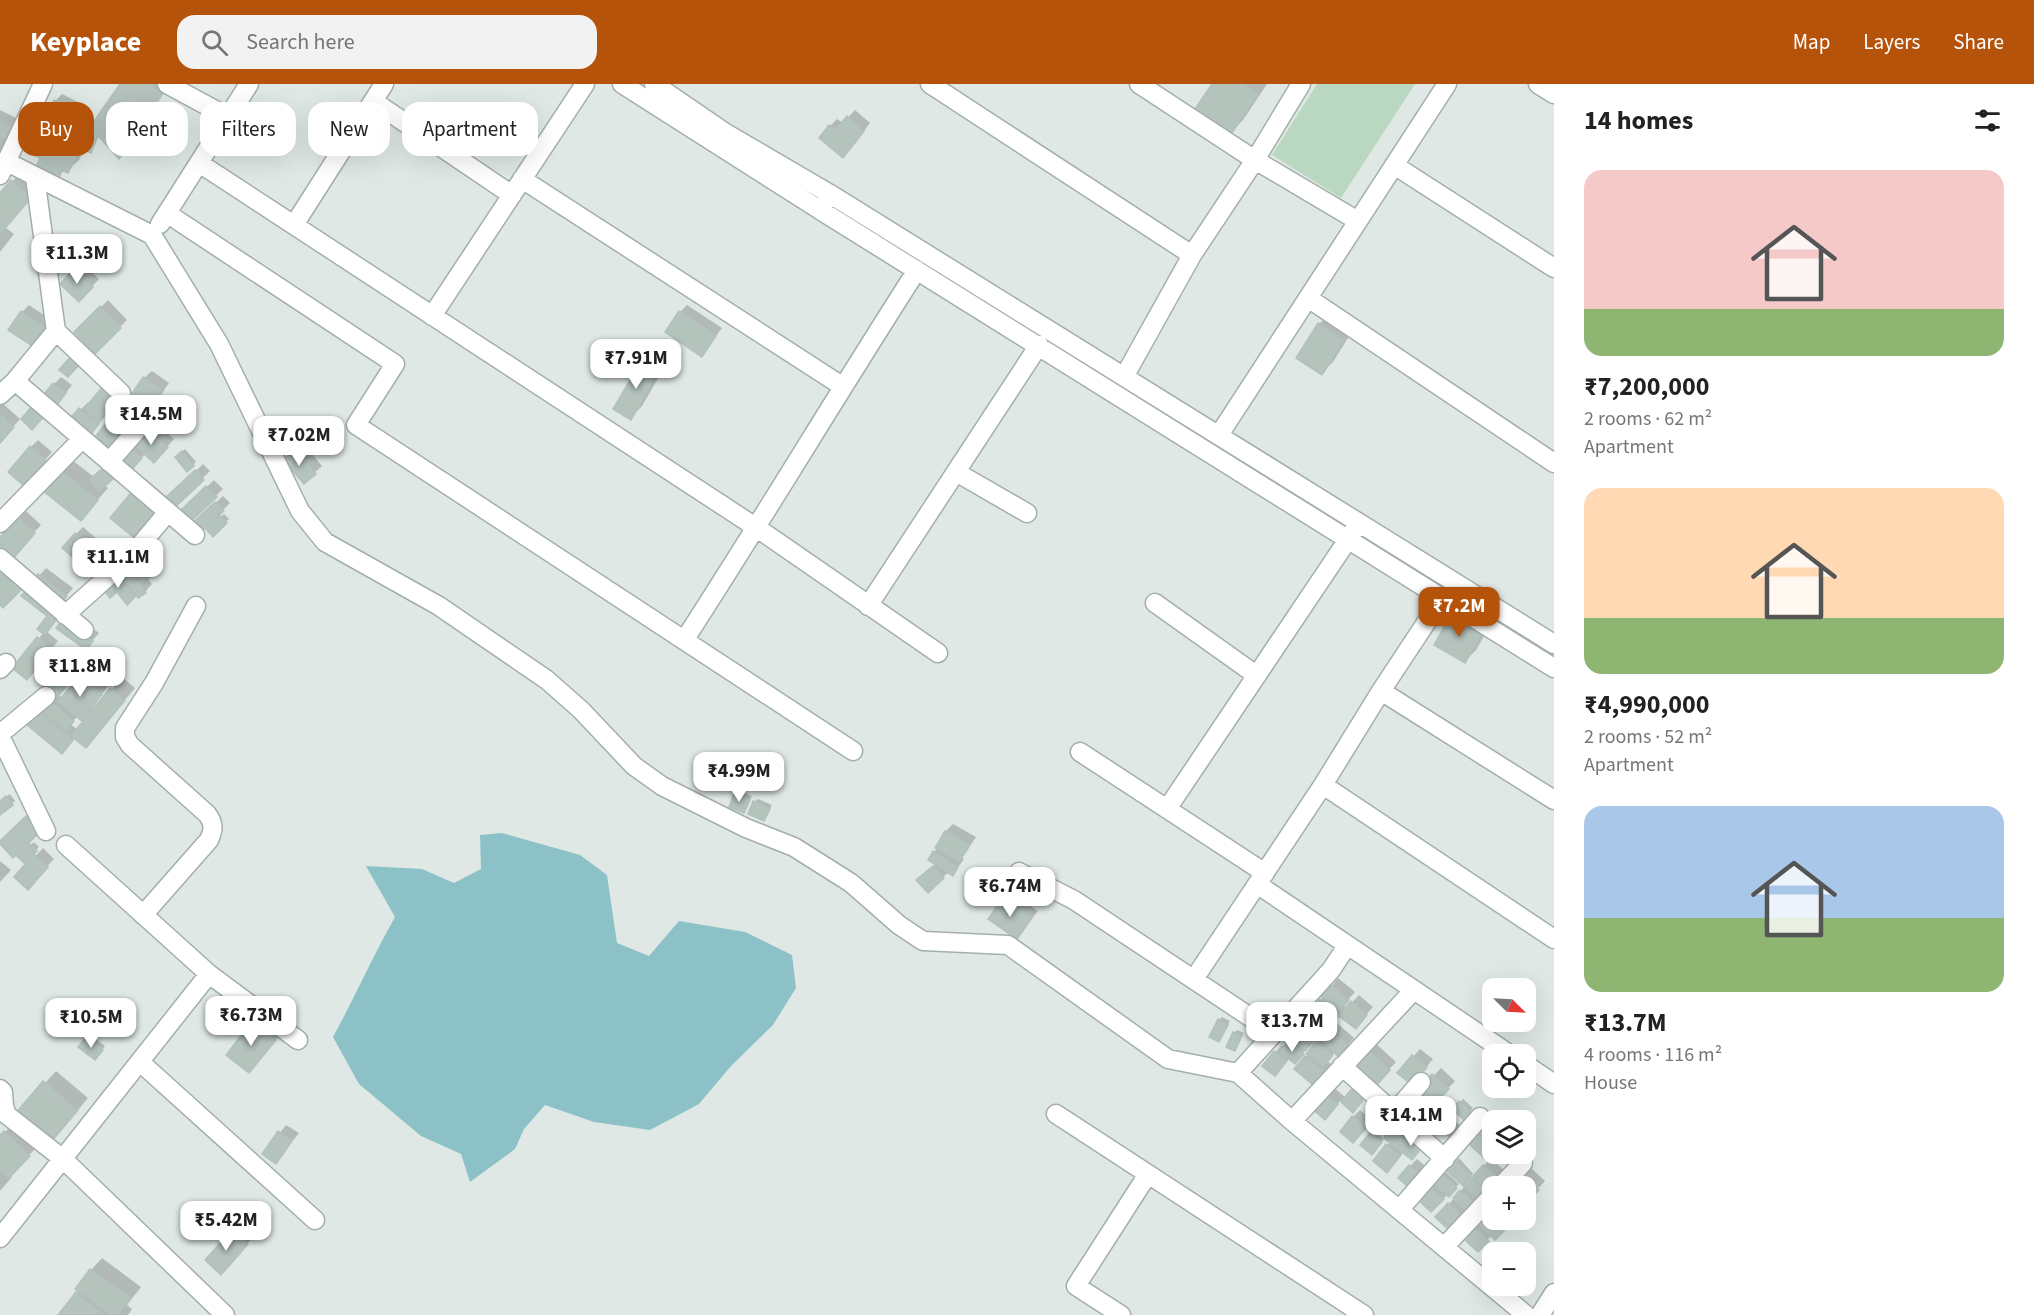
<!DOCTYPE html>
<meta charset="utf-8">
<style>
:root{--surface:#fff;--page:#f2f2f2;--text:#222;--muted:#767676;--accent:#b45309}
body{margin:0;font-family:"Source Sans 3",sans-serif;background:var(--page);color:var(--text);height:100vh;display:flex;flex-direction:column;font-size:22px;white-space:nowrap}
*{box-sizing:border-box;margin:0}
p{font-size:20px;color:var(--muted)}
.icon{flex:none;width:33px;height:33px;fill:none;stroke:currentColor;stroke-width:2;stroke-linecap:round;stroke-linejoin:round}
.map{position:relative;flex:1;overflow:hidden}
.panel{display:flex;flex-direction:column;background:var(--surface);width:480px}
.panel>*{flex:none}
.hud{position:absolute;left:18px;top:18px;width:570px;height:54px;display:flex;gap:12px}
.needle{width:39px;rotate:114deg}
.controls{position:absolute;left:1482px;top:894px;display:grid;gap:12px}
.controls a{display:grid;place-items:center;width:54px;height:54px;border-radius:12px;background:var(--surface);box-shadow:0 6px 24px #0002;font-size:30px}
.price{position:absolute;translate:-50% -51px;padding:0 14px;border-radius:12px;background:#fff;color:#222;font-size:20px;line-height:39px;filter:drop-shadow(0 2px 3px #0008)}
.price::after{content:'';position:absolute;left:50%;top:36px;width:18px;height:14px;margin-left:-9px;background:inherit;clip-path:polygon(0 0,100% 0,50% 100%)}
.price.on{background:var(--accent);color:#fff}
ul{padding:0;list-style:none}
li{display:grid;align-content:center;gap:12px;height:318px;padding:0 30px}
li span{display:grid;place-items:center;height:186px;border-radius:18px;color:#555}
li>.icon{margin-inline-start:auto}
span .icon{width:108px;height:108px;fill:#fffc;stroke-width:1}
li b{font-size:26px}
h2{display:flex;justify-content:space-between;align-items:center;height:72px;padding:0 30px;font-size:26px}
.chip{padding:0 21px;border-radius:18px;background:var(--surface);box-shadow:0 6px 24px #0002;font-size:21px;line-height:54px}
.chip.on{background:var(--accent);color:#fff}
header{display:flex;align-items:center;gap:36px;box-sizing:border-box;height:84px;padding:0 30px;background:var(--accent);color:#fff}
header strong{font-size:28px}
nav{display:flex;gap:33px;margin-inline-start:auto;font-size:21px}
.search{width:420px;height:54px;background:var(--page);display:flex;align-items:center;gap:15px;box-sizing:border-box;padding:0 21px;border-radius:18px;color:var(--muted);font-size:22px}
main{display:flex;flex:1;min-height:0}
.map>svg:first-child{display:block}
</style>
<header>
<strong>Keyplace</strong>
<div class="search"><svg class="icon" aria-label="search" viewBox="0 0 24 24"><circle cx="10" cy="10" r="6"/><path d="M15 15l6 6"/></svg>Search here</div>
<nav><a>Map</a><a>Layers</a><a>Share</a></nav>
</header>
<main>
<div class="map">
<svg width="1554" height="1231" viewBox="0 0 1554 1231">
<rect width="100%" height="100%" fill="#dfe8e4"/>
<!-- green -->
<path fill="#bad8c1" d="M1317,0H1415L1341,114L1272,71Z"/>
<!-- water -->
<path fill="#8cc1c8" d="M502,749L580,771L607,791L617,859L649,872L679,837L745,848L792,871L796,904L773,941L731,982L699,1020L650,1046L594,1038L545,1021L524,1045L515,1065L470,1098L461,1070L421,1052L359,1000L333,953C355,913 373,872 395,833L366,782L422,785L454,799L481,785L480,751Z"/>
<!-- shadow -->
<path fill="#0003" fill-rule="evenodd" d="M122,0H170L157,20L150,27L152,28L130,62L119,73L99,50L93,64L90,67L85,64L79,76L67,87L65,86L58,92L42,74L38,46L51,28L55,17L62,10L90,24L77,46L60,37L58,40L84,52ZM165,2L167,3L156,20H152Z
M1213,0H1267L1243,36L1232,47Z
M0,26L18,35L0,84Z
M855,26L870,39L850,65L830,42L837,35L843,39Z
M23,86L41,102L5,143L14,150L0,168V111Z
M82,179L99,195L86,209L75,186Z
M108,216L127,236L95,268L76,248Z
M29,221L53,237L41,254L22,228Z
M687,221L722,244L702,271L680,228Z
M1331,229L1354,244L1333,278L1321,289L1298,274L1319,240Z
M654,265L669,275L642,322L630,334L615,325L643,277Z
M152,287L169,299L157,316L144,294Z
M61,293L72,301L55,322L54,300Z
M1,318L20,335L0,357V320Z
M88,318L105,332L96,343L71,336Z
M113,334L127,345L115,360L106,341Z
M155,338L174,355L161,370L146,369L136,380L120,379Z
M38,356L52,368L40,382L45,385L30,405L31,363Z
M303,359L322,382L304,398L292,368Z
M185,365L196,378L187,386L177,373Z
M72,376L94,393L107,382L115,391L104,401L108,404L81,435L45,406Z
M203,380L210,387L173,423L135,406L146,395L168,414Z
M214,396L223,405L191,435L183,426Z
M223,412L230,419L223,426L200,433Z
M26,427L41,441L0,484V456Z
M224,430L229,435L213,450L208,446Z
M83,443L110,466L98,480L76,450Z
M152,467L161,482L147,494L152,500L145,508L137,510L127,519L117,506L103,503Z
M46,484L73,504L60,519L66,523L47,548L58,557L34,587L14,584L44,548L49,532L34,498Z
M1465,518L1494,535L1476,566L1465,577Z
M71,529L99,549L86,564Z
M76,569L86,577L58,610L63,615L87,586L108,602L89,628L82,635L78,632L70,640L78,646L122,593L135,604L86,662L75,653L69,660L30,641L69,576Z
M739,707L752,712L744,727L736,710Z
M10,710L15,717L0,729V718Z
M758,715L772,721L764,735L754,718Z
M953,740L976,753L962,774L964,775L953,790L949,788L943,793L926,789L936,780L934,768L938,764L937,763L946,747Z
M34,758L39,763L24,777L19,772Z
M43,764L54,775L35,796L16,793Z
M0,777L11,786L0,798Z
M1011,808L1038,827L1017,853L1004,815Z
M1338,894L1355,908L1343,921L1347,924L1359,911L1373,923L1355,943L1339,930L1337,934L1321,916Z
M264,927L286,944L249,987L253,938Z
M1222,933L1230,937L1221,953L1219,936Z
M1338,940L1354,954L1339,971L1335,967L1327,977L1331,980L1321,992L1306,973L1317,958L1324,951L1327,953Z
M1306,941L1318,950L1298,975L1289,974L1282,983L1275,968L1282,961L1285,963L1292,955L1294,956Z
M1237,946L1244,949L1235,965L1234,949Z
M90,951L105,962L98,971L87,954Z
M1374,958L1396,978L1384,991L1355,978Z
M1420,965L1433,975L1419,992L1399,989Z
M1441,984L1455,997L1438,1015L1440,1017L1427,1032L1403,1024Z
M56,987L88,1014L62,1045L18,1029Z
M1332,1002L1346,1014L1353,1027L1341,1016L1332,1027L1313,1024Z
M1463,1015L1473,1024L1464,1034L1454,1025Z
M1360,1026L1373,1037L1377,1049L1384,1055L1375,1066L1371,1050L1374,1046L1367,1041L1360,1050L1353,1033Z
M1452,1034L1463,1044L1453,1054L1442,1044Z
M1491,1036L1492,1065L1485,1073L1470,1059Z
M12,1041L36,1064L10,1091L12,1093L0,1107V1053Z
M286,1041L299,1049L276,1078L264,1070Z
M1391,1058L1400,1059L1403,1061L1404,1068L1387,1087V1061Z
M1494,1070H1504L1496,1079L1504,1086L1488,1103L1490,1105L1449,1143L1437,1133L1474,1092L1473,1090L1462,1099L1448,1086L1459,1074L1475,1092Z
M1417,1075L1430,1086L1413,1105L1410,1082Z
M1528,1081L1545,1097L1527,1117L1526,1102H1512Z
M1445,1087L1459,1100L1431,1126L1420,1115Z
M1492,1122V1136H1506L1510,1139L1495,1154L1492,1151L1478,1166L1464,1153L1481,1136L1483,1137L1491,1129L1489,1127Z
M241,1140L254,1152L228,1181L207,1176Z
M102,1174L141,1203L127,1221L132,1225L128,1231H60L80,1206L77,1205L91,1186Z"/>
<!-- building -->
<path fill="#b5c3bd" stroke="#b2c1ba" stroke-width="1.5" d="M120,0H149L162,9L146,33L136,26L131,33L142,40L119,75L90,43Z
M1212,0H1243L1258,10L1232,49L1195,25Z
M54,16L84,31L78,44L47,28Z
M45,32L75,46L70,57L41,43Z
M847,32L864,47L843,74L819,54L829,41L835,46Z
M0,37L12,43L6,55L0,52Z
M37,45L79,67L68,89L62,86L59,94L36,83L40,74L26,67Z
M85,45L98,52L91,69L77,62Z
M11,96L31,114L0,150V109Z
M74,185L93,203L79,218L60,200Z
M100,222L121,244L95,270L74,248Z
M21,227L47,245L34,263L8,246Z
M679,227L716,252L702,273L665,248Z
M1318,239L1344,256L1322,291L1296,274Z
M71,272L80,280L68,293L59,286Z
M642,276L659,286L631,336L613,325Z
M143,293L163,307L150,325L131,311Z
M53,299L66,309L55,324L42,313Z
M104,301L120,314L99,338L84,325Z
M34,320L46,330L32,346L21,335Z
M79,324L99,340L89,353L69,336Z
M0,330L14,343L0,359Z
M105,340L121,353L108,369L92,357Z
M147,344L168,363L154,379L133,360Z
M30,362L46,376L34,390L38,393L30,407L8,388Z
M132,364L142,374L129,389L118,379Z
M295,365L316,390L304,400L283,376Z
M182,367L194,382L187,388L175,373Z
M103,384L113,395L99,408L89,396Z
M60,386L98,416L81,437L43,407Z
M195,386L204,396L173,425L164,415Z
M206,402L217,413L191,437L181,426Z
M134,405L162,429L138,457L110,434Z
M215,418L224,427L199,449L191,440Z
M220,432L227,439L213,453L206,445Z
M18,433L35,449L12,476L0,465V453Z
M75,449L103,474L91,489L62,464Z
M144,473L155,490L141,499L130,482Z
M127,482L146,509L138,514L119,488Z
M5,485L24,503L3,524L0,521V490Z
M38,490L67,512L61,520L31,499Z
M117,490L135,513L127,521L117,508L110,514L101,503Z
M27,505L60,531L45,551L37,545L47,532L21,512Z
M1452,529L1484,546L1465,579L1434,561Z
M63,535L93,557L86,566L56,544Z
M37,553L52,565L27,596L12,584Z
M68,575L80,585L56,615L44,605Z
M78,592L102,610L82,637L58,618Z
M110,604L125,616L86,664L71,652Z
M48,615L74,637L66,647L40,626Z
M39,627L73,656L62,670L27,641Z
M734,709L750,716L744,729L729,723Z
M6,712L13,721L0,731V717Z
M753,717L770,725L764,737L748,730Z
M26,732L41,747L13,774L0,760V757Z
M945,747L970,761L959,778L935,764Z
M30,760L37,767L24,779L17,772Z
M933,767L958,783L953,792L928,776Z
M34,770L48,783L28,806L14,793Z
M933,782L944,794L928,809L916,796Z
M1003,814L1032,834L1017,855L988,835Z
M1330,900L1349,916L1339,928L1320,912Z
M1320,915L1339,931L1330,943L1310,927Z
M1351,917L1367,931L1356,945L1339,932Z
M1218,935L1228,941L1219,958L1209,953Z
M252,937L276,956L249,989L226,971Z
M1302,943L1316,954L1305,967L1292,956Z
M1330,947L1348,961L1339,973L1321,958Z
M1233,948L1242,952L1235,967L1226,963Z
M86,953L103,966L95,976L78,963Z
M1288,957L1304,970L1295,980L1280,968Z
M1316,957L1333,971L1323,983L1306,970Z
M1366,964L1390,986L1377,1001L1353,978Z
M1274,967L1287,977L1275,992L1262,982Z
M1412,971L1427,983L1412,1001L1397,989Z
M1305,972L1325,988L1314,1002L1294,985Z
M1432,990L1449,1005L1434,1021L1417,1006Z
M43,997L78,1026L51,1058L16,1029Z
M1355,1001L1367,1011L1353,1029L1341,1018Z
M1323,1008L1338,1020L1325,1036L1311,1024Z
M1416,1008L1434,1025L1420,1041L1401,1024Z
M1459,1017L1471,1028L1464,1036L1452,1025Z
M1379,1027L1389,1035L1377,1051L1367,1042Z
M1352,1032L1366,1044L1353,1059L1340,1048Z
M1448,1036L1461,1048L1453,1056L1440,1044Z
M1487,1038L1492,1042V1060L1478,1047Z
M1395,1040L1408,1050L1396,1065L1384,1054Z
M4,1047L30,1072L9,1094L0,1085V1051Z
M278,1047L292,1057L276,1080L262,1070Z
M1370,1049L1382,1058L1372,1071L1360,1061Z
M1410,1050L1423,1062L1412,1076L1398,1065Z
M1476,1050L1492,1065L1485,1075L1468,1059Z
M1386,1060L1400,1072L1387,1089L1373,1077Z
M1492,1069L1497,1070L1502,1074L1495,1082L1488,1075Z
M1455,1076L1471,1091L1462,1101L1446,1086Z
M1409,1081L1424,1093L1413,1107L1398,1094Z
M1483,1081L1498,1094L1487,1106L1473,1092Z
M1520,1087L1539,1106L1527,1119L1526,1102H1510Z
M1441,1089L1457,1104L1449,1113L1432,1098Z
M1471,1093L1488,1109L1480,1117L1463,1102Z
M1430,1102L1444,1115L1431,1128L1418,1116Z
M1460,1106L1476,1120L1468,1129L1453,1114Z
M1448,1119L1461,1132L1449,1146L1435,1133Z
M1487,1131L1504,1147L1495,1156L1478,1140Z
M1473,1142L1489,1157L1478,1168L1462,1153Z
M232,1146L248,1160L221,1191L205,1176Z
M90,1185L131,1214L118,1231H111L75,1205Z
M76,1208L105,1231H58Z"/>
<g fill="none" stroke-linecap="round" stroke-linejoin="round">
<!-- minor casing -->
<g stroke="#a3afaa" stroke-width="21">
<path id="minor" d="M167,0L228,33
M622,0L820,126
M654,0L724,48L830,110L1554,560
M930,0L1192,171
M1139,0L1255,76L1358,137
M1538,0L1554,10
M373,17L512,111
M7,78L152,151L219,260L300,427L325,458L439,522L547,596L581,626L634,682L662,702L746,744L794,763L851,799L899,841L923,857L1008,861L1168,975L1238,989L1292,1037L1526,1231
M199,79L757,444L938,569
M1394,81L1554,184
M0,91L43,0
M522,95L842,302
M830,110L820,126L1554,584
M168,130L395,280L356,341L853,667
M160,140L249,0
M294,141L384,0
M1308,214L1554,379
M432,232L585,0
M56,247L121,309
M1124,293L1192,171L1255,76L1301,0
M15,297L195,451
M0,311L15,297L56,247L35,93
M1219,351L1447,0
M109,378L157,323
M956,388L1027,429
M0,439L82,355
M0,474L84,546
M1155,519L1256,591
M868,522L1039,261
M65,531L131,472L168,428
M685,555C764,433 838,309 917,186
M0,585L6,579
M1381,607L1554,716
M0,650L46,612
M0,652L46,747
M1080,668L1265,789
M1323,701L1554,855
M1167,725L1355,445
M66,761L209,890L298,956
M1019,788L1074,816L1274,949
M1257,800L1509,970
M143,831L209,756C214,745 214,739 207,730L130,661L125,653V644L154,599L196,522
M1194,895L1323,701L1381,607L1443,513
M140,978L315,1136
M1526,981L1554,1000
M1342,982L1445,1075
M1238,989L1331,886L1347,862
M0,1005L3,1008L4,1022L7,1031L63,1075L225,1231
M1394,1029L1421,998
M1056,1030L1364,1231
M1292,1037L1413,907
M1501,1102L1523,1079
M1399,1126L1480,1033
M0,1154L209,890
M1444,1163L1492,1112
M1121,1231L1076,1202L1148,1090
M1540,1231L1554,1209"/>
</g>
<!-- minor -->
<use href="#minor" stroke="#fff" stroke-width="18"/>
</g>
</svg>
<div class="controls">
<a><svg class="needle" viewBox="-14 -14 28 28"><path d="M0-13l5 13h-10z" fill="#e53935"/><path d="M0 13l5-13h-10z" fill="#767676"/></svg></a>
<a><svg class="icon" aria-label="locate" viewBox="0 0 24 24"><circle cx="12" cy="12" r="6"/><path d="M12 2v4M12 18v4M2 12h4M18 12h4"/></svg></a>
<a><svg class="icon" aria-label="layers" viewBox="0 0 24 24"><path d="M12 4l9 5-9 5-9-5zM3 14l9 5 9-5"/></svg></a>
<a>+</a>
<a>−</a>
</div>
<b class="price" style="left:77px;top:201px">₹11.3M</b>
<b class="price" style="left:636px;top:306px">₹7.91M</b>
<b class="price" style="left:151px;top:362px">₹14.5M</b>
<b class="price" style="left:299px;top:383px">₹7.02M</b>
<b class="price" style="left:118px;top:505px">₹11.1M</b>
<b class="price on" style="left:1459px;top:554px">₹7.2M</b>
<b class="price" style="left:80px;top:614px">₹11.8M</b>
<b class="price" style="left:739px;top:719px">₹4.99M</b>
<b class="price" style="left:1010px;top:834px">₹6.74M</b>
<b class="price" style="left:251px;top:963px">₹6.73M</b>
<b class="price" style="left:91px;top:965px">₹10.5M</b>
<b class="price" style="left:1292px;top:969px">₹13.7M</b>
<b class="price" style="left:1411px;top:1063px">₹14.1M</b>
<b class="price" style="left:226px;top:1168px">₹5.42M</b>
<div class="hud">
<a class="chip on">Buy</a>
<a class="chip">Rent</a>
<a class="chip">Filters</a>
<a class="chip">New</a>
<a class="chip">Apartment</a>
</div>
</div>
<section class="panel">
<h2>14 homes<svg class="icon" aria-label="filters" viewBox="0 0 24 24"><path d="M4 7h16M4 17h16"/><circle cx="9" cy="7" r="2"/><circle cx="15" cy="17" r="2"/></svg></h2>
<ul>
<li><span style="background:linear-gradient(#f6c9c9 75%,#8fb573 0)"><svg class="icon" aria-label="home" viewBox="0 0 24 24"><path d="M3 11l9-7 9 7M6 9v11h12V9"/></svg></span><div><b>₹7,200,000</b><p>2 rooms · 62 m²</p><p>Apartment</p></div></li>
<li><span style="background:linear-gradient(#ffd9b3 70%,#8fb573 0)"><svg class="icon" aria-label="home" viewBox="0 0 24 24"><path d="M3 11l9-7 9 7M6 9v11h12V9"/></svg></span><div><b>₹4,990,000</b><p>2 rooms · 52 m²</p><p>Apartment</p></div></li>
<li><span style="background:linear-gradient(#a9c7e8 60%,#8fb573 0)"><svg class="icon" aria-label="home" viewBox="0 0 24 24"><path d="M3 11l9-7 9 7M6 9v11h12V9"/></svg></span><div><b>₹13.7M</b><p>4 rooms · 116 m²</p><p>House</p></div></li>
</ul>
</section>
</main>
